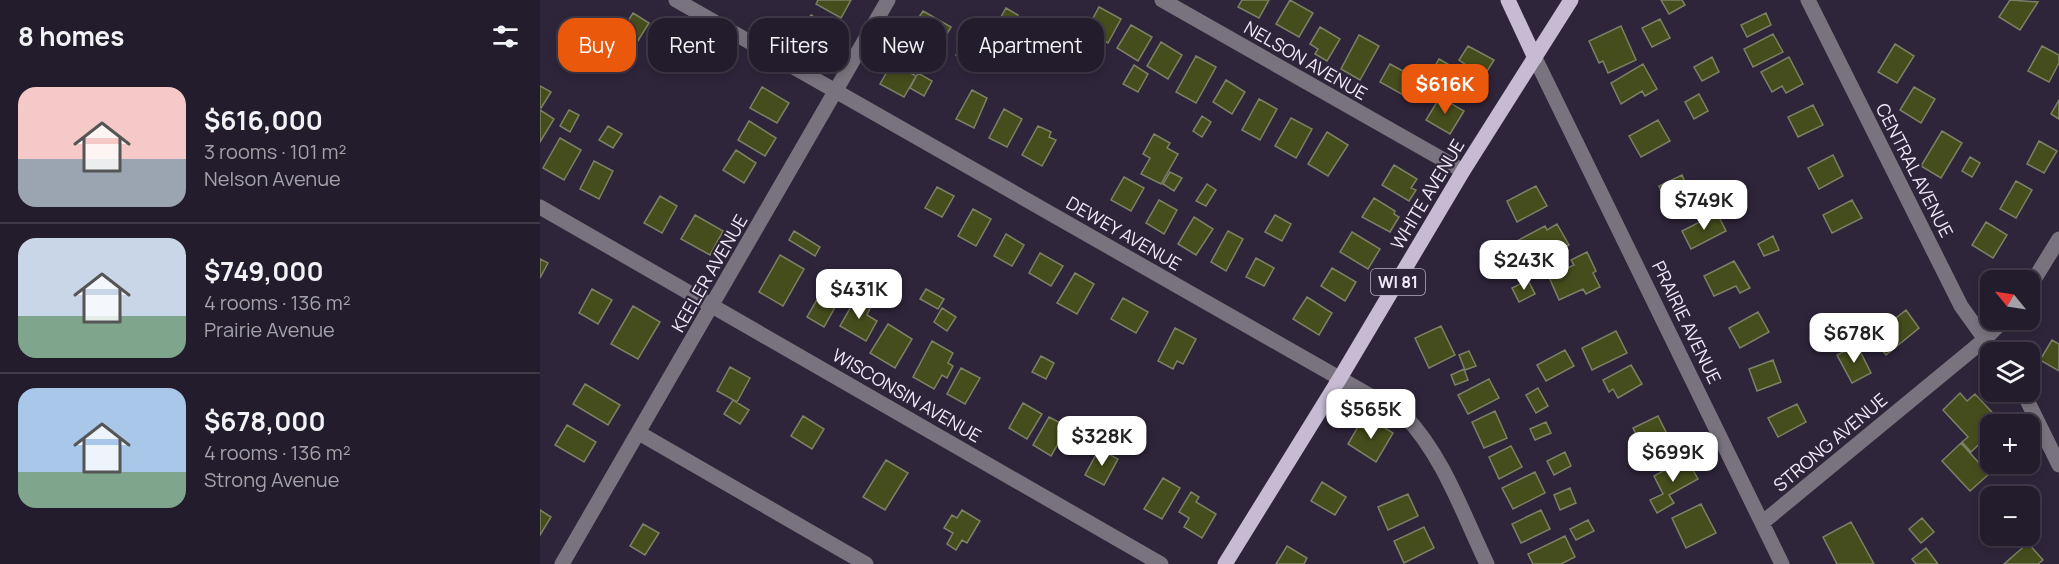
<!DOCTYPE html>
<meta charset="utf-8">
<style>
:root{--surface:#231c2c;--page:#2f2938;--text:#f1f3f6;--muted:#a3a1a9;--line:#403a48;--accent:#ea580c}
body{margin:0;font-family:Manrope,sans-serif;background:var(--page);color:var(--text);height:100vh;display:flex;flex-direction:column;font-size:22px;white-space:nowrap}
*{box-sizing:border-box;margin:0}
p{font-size:20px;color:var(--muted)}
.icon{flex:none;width:33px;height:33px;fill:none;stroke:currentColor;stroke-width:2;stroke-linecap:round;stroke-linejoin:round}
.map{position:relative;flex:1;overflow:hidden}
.sheet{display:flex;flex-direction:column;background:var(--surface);width:540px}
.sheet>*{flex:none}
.top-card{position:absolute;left:18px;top:18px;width:570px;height:54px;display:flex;gap:12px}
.needle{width:39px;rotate:300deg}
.buttons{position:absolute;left:1440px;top:270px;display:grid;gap:12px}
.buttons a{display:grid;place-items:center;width:60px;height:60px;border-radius:12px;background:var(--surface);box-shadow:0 3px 9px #0003,0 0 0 2px var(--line);font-size:30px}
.price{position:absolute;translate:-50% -51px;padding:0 14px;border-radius:12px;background:#fff;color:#222;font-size:20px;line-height:39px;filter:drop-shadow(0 2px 3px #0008)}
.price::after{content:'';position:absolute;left:50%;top:36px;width:18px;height:14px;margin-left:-9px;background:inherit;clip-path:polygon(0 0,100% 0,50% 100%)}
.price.active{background:var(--accent);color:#fff}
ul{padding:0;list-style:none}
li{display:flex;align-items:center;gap:18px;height:150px;padding:0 18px}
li+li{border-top:2px solid var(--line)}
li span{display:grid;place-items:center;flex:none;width:168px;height:120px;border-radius:18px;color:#555}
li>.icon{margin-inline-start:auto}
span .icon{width:72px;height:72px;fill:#fffc;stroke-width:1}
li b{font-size:26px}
h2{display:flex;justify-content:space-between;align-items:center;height:72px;padding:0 18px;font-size:26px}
.tag{padding:0 21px;border-radius:18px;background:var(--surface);box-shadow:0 3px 9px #0003,0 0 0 2px var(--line);font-size:21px;line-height:54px}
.tag.active{background:var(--accent);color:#fff}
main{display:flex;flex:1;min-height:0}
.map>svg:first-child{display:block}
</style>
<main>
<section class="sheet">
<h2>8 homes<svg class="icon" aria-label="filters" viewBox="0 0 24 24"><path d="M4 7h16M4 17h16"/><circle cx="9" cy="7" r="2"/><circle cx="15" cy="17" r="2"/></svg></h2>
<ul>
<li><span style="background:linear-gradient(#f6c9c9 60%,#9aa5b1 0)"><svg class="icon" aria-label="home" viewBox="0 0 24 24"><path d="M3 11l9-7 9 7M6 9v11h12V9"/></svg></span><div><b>$616,000</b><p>3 rooms · 101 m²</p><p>Nelson Avenue</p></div></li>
<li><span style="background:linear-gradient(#c9d6e8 65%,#7fa58c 0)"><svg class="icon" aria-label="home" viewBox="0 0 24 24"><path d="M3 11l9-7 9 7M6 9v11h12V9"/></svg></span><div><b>$749,000</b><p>4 rooms · 136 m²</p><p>Prairie Avenue</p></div></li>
<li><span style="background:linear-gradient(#a9c7e8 70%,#7fa58c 0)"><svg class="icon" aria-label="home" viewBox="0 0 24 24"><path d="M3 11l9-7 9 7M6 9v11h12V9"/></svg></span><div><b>$678,000</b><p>4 rooms · 136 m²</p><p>Strong Avenue</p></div></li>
</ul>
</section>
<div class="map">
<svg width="1519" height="564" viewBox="0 0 1519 564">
<rect width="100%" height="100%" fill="#2f253b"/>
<!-- building -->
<path fill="#464d1c" stroke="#7b8164" stroke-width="1.5" d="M278,0H311L301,18L276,4Z
M702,0H729L719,18L698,7Z
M750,0L773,13L759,37L736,24Z
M1121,0H1142L1145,5L1129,14Z
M1470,0L1498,2L1480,30L1459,17Z
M559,7L581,19L568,43L546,31Z
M466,8L478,15L469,31L457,24Z
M383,11L411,27L402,42L374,25Z
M93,13L109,23L91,52L75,42Z
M1226,13L1231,25L1207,37L1201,25Z
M271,15L294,29L283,48L253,31L261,18L267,22Z
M1120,19L1130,38L1112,47L1102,28Z
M591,25L612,37L598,61L577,48Z
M1081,26L1096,60L1068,73L1063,61L1059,63L1049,41Z
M780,27L800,39L787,61L775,54L778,49L770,44Z
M1233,34L1243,52L1213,67L1204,49Z
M819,35L839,46L820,80L801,69Z
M368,36L398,54L388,70L358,53Z
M425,41L440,50L432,64L416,55Z
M621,42L642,55L628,79L607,66Z
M1355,44L1374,56L1357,83L1338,72Z
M445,46L458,54L452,65L438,57Z
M928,46L954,60L941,81L923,71L926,65L919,60Z
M1502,46L1519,55V63L1509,82L1488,71Z
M656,56L676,67L656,103L636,92Z
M1172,57L1179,72L1162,81L1154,67Z
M1249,57L1263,84L1246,93L1242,86L1232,92L1221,72Z
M899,59L913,67L905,83L890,75Z
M352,63L376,76L364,97L340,84Z
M850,64L874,77L865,96L840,82Z
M1103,64L1117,89L1105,96L1102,91L1081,104L1071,83Z
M594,65L608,74L598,92L583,84Z
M378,73L392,81L384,96L370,88Z
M686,80L705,92L692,114L673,102Z
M0,86L11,92L1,108L0,107Z
M222,87L249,103L237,123L210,108Z
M1374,87L1395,99L1381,123L1360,110Z
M432,90L447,98L434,128L416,119Z
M1159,94L1168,111L1154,119L1145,102Z
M900,97L924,111L910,134L886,120Z
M719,99L737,109L720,140L702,130Z
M1519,100V119L1511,114Z
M1273,105L1283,125L1258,137L1248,117Z
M464,109L482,119L467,147L449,138Z
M0,110L14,119L0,142Z
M29,110L39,115L30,132L20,126Z
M662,116L671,122L662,137L653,131Z
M751,118L772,129L756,158L735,146Z
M1118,120L1130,141L1101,157L1089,136Z
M209,121L236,138L225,156L198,140Z
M68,126L82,134L73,148L59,140Z
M498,126L511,132L509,137L516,140L502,166L482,155Z
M1402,131L1422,143L1401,178L1381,166Z
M787,132L808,145L788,176L768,164Z
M614,134L630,143L627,148L638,154L621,184L601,174L610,158L603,154Z
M20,138L41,150L24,180L3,168Z
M1499,141L1517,151L1504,173L1487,164Z
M196,150L216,163L204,183L183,170Z
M1293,155L1303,176L1279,189L1268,168Z
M1430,157L1440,163L1432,177L1422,171Z
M54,161L73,171L59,199L40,189Z
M854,165L877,179L871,188L876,190L869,201L842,185Z
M630,172L642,178L634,191L623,184Z
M1142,175L1153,200L1130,211L1119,186Z
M584,177L604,188L591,211L571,200Z
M1476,181L1492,190L1476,218L1460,209Z
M667,184L676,190L666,206L656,201Z
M996,186L1007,206L977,222L967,201Z
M397,187L414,196L402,217L385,208Z
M120,196L137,206L122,233L104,223Z
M834,198L855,211L854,214L859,217L850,232L822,217Z
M619,200L637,210L624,234L606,223Z
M1312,200L1322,218L1292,233L1283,215Z
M433,209L451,219L436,246L418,236Z
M1177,213L1186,231L1151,249L1142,231Z
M155,215L183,231L170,255L141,239Z
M735,215L751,224L742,241L725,232Z
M654,217L673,229L656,255L638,244Z
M1446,222L1467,235L1453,258L1432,245Z
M1017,224L1029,245L988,268L975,242L1005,226L1007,230Z
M254,231L280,247L275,256L249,240Z
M688,231L703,239L686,271L671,262Z
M812,232L840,249L828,269L800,252Z
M466,234L484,245L472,266L454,256Z
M1233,236L1239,250L1224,256L1218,244Z
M1047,252L1056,271L1053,273L1060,287L1046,294L1043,289L1019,300L1009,277L1034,265L1031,260Z
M500,253L523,266L511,286L489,273Z
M240,255L264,269L243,306L219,292Z
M716,258L734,268L724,286L706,277Z
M0,259L8,263L0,278Z
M1194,261L1210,288L1200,293L1196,286L1174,296L1164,276Z
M792,268L816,282L805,301L781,286Z
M535,273L554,284L537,314L517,303Z
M988,280L995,294L979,302L972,288Z
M52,289L72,300L58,324L39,313Z
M386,289L404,299L398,309L380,299Z
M282,291L299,300L284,327L267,317Z
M767,297L792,313L779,335L753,319Z
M316,298L331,306L327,315L337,321L326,341L300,326Z
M583,298L608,312L596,333L571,319Z
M93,306L120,322L98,359L71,344Z
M402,308L416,317L407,331L394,322Z
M1366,310L1379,328L1346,355L1332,337Z
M1218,312L1229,332L1200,348L1189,328Z
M348,324L372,339L355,368L330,353Z
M901,326L915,355L889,368L875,338Z
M635,328L656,339L643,364L637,361L633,369L618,361Z
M1076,331L1087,353L1052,370L1042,348Z
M1512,340L1519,344V371L1500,360Z
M392,341L413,353L408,363L413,366L407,378L402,375L394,389L373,377Z
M1317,345L1331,373L1312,383L1297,355Z
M1025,350L1034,366L1006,381L997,365Z
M929,351L936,366L925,370L919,355Z
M501,356L514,363L506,379L492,372Z
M1233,360L1241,382L1217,391L1209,369Z
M1091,365L1102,384L1078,398L1073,389L1069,392L1063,380Z
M190,367L210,378L197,402L177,391Z
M421,368L440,378L425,404L407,394Z
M924,369L928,380L915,385L911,375Z
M949,379L959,398L928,414L918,395Z
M45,384L80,405L68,425L33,404Z
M998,388L1008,406L996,413L986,395Z
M1420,393L1427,401L1435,394L1462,423L1450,424V434L1431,452L1422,442L1428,437L1403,410Z
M193,400L209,410L200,424L184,414Z
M483,403L502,414L487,439L469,428Z
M1257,404L1266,422L1238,437L1228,418Z
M955,411L967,438L944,448L932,422Z
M263,416L284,429L272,449L251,436Z
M1118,416L1127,434L1102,446L1093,428Z
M509,417L528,427L511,456L493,445Z
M831,419L853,433L836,462L808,444L819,425L825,429Z
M1006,422L1011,433L995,440L990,429Z
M27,425L56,442L44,462L15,445Z
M1421,443L1449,474L1430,491L1402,461Z
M971,446L982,467L959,479L949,457Z
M559,449L578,459L564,485L545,475Z
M1025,452L1031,466L1014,475L1007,461Z
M1146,458L1158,479L1129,495L1134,503L1117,513L1110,500L1123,494L1114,476Z
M346,460L368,473L345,510L323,497Z
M1451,464H1472L1460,474Z
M995,472L1005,493L973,509L962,488Z
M623,478L640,488L622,519L604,509Z
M782,482L806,497L795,515L771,501Z
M1030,488L1036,503L1020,510L1014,495Z
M651,492L659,497L656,502L676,514L662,538L644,527L649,518L639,512Z
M868,494L878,516L848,530L838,507Z
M1161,504L1176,533L1146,548L1132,518Z
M0,510L11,517L0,535Z
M422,510L440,521L427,543L422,540L416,550L407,544L413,533L404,528L412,515L417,518Z
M1001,510L1010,529L981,543L972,524Z
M1382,518L1394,532L1381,543L1369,529Z
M1048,520L1054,531L1036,540L1030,529Z
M1311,522L1334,564H1297L1283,537Z
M103,524L119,533L105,555L90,546Z
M884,527L894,548L864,563L854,541Z
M1025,536L1035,557L1021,564H993L988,554Z
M1488,543L1503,560L1498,564H1464Z
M747,546L767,558L764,564H736Z
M1386,548L1398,564H1376L1372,559Z"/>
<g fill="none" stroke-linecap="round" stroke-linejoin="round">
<!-- minor -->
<path stroke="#78737e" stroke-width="15" d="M136,0L864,415C903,455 923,514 947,564
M622,0L923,171
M1268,0L1421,306L1454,352
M995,58L1242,564
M0,207L621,564
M1490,286L1519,239
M1483,392L1519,465
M99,433L326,564
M1222,523L1444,340L1464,320
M22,564L348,0"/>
<!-- major -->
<path stroke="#c6bbd3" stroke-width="15" d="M968,0L995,58
M685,564L800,378L923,171L1031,0"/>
</g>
<g text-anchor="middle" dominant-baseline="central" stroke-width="4.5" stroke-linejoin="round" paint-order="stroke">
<!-- shield labels -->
<rect fill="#2f253b" stroke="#b6afc0" stroke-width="1.5" x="831" y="269" width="54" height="26" rx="4.5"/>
<g font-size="16" font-weight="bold" fill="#f0eaf9">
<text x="858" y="282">WI 81</text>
</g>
<!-- street labels -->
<g font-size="18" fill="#f0eaf9" stroke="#2f253b">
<text transform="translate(766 60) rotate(30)">NELSON AVENUE</text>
<text transform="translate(1375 170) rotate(63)">CENTRAL AVENUE</text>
<text transform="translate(887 194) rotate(-59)">WHITE AVENUE</text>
<text transform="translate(584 233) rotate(30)">DEWEY AVENUE</text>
<text transform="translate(169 273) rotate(-60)">KEELER AVENUE</text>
<text transform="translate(1147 322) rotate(64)">PRAIRIE AVENUE</text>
<text transform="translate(367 395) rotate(30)">WISCONSIN AVENUE</text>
<text transform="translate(1290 442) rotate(-40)">STRONG AVENUE</text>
</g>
</g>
</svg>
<div class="buttons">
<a><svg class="needle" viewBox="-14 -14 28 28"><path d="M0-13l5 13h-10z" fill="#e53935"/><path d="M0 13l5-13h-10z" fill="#a3a1a9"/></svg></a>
<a><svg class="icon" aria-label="layers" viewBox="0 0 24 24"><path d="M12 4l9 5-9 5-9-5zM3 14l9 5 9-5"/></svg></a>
<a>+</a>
<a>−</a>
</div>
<b class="price active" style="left:905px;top:115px">$616K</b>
<b class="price" style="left:1164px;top:231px">$749K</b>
<b class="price" style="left:984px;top:291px">$243K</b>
<b class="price" style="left:319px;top:320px">$431K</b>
<b class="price" style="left:1314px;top:364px">$678K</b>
<b class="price" style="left:831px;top:440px">$565K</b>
<b class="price" style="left:562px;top:467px">$328K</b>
<b class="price" style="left:1133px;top:483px">$699K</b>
<div class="top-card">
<a class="tag active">Buy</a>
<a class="tag">Rent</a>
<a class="tag">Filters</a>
<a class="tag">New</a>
<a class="tag">Apartment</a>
</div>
</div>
</main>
